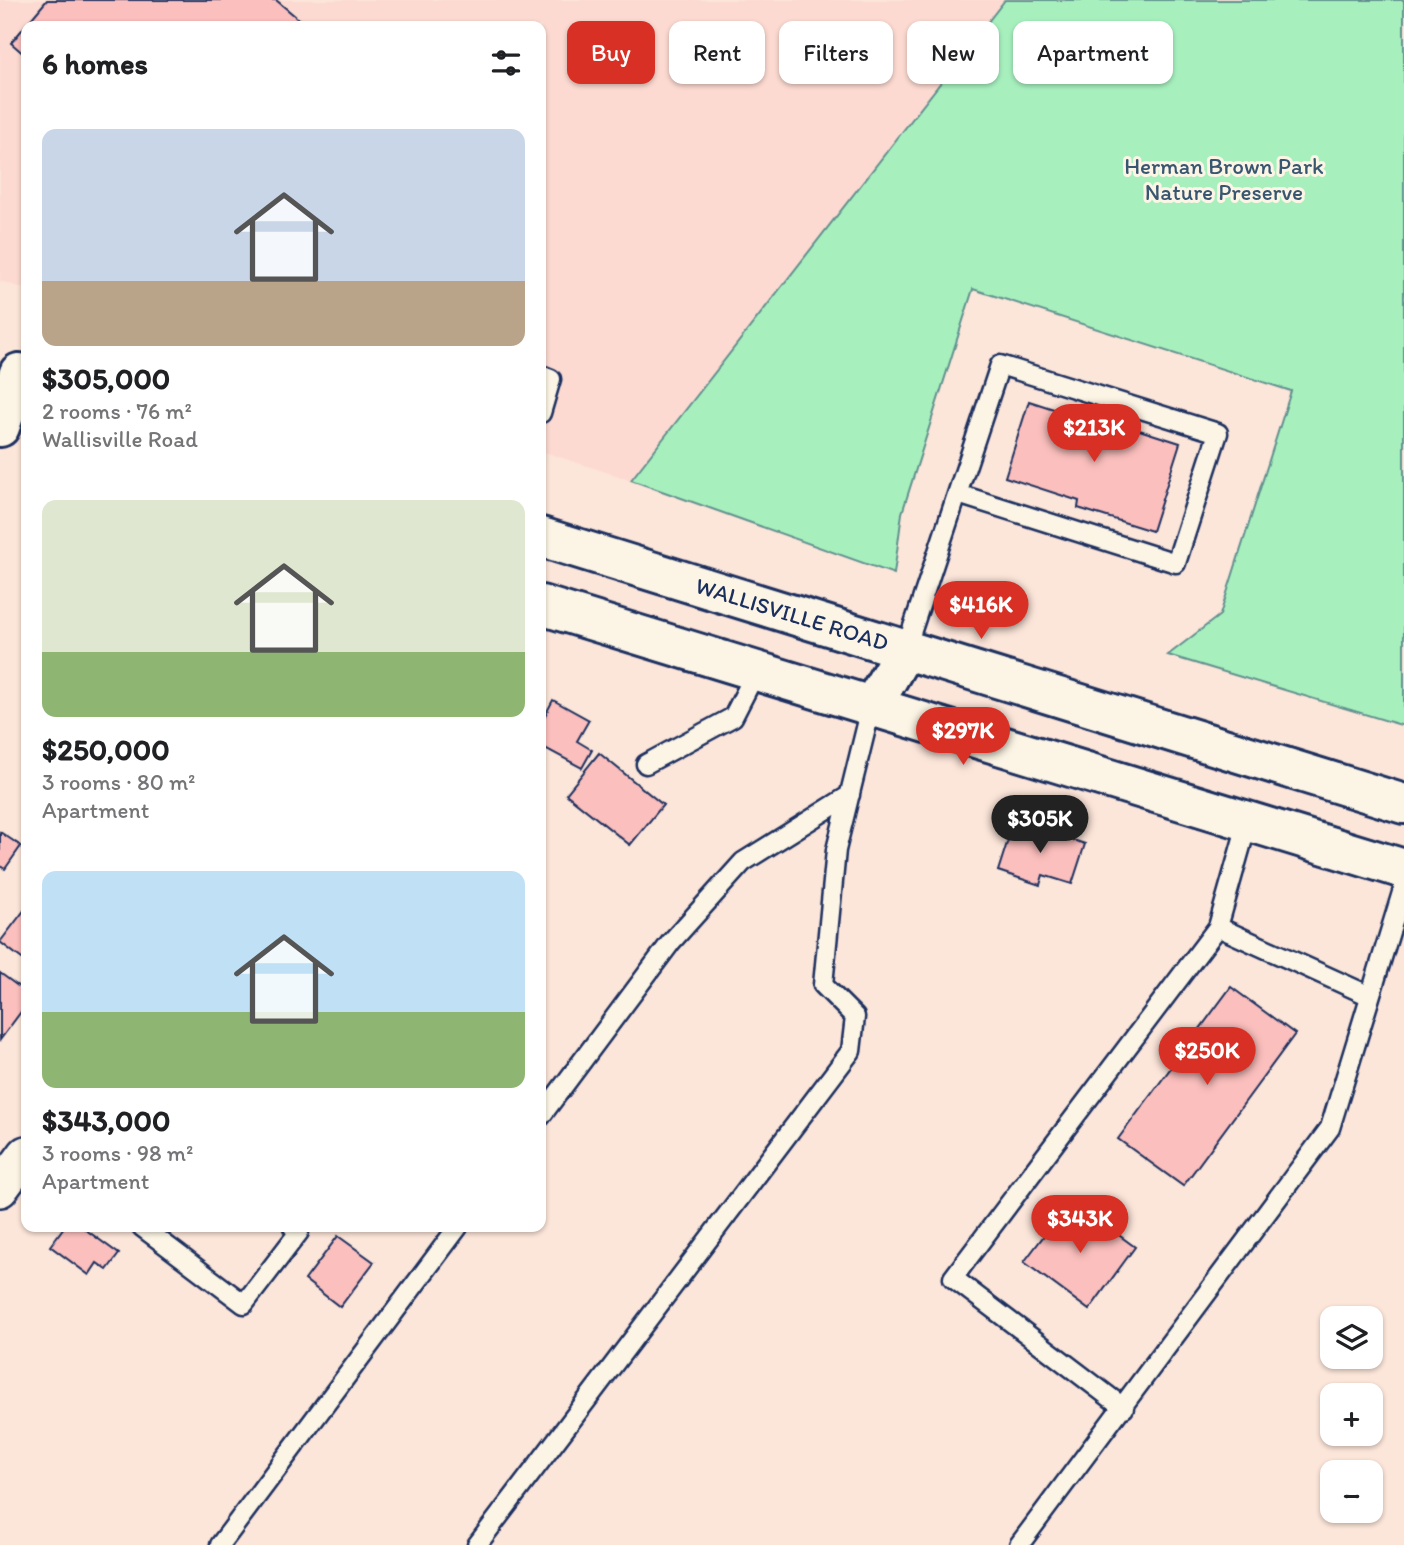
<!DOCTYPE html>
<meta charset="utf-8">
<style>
:root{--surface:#fff;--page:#f2f2f2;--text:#202124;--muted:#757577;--accent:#d93025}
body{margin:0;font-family:Itim,sans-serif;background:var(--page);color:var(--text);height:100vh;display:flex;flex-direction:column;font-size:26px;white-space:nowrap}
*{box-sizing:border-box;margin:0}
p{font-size:23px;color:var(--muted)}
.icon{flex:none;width:38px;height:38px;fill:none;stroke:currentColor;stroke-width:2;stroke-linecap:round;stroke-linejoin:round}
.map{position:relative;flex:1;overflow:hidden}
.side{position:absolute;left:21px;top:21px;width:525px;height:1211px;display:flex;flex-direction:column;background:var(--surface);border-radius:14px;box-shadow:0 2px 5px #0004}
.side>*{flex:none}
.hud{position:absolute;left:567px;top:21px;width:665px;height:63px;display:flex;gap:14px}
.buttons{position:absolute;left:1320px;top:1306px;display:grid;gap:14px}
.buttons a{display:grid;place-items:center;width:63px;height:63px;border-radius:14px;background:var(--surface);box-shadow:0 2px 5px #0004;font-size:35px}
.price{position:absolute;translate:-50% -60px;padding:0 16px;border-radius:24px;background:var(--accent);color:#fff;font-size:23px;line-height:46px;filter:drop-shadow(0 2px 4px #0008)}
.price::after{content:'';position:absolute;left:50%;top:42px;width:21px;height:16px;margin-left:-10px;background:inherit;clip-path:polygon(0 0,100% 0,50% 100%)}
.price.selected{background:#222;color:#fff}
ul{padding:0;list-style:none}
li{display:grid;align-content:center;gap:14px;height:371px;padding:0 21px}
li span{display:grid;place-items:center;height:217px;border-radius:14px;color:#555}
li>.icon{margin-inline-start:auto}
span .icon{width:126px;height:126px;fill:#fffc;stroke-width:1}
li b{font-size:30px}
h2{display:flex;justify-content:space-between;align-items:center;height:84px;padding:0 21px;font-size:30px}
.pill{padding:0 24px;border-radius:14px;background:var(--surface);box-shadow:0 2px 5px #0004;font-size:24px;line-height:63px}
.pill.selected{background:var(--accent);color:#fff}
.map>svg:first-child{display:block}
</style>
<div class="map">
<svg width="1404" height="1545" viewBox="0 0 1404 1545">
<rect width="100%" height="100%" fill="#fce5d9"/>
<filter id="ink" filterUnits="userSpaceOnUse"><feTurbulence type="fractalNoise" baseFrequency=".0143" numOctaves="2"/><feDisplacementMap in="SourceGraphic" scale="14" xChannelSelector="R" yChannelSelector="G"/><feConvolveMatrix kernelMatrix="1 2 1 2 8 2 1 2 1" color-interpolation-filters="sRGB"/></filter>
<g filter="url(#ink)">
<!-- built -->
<path fill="#fcdad1" d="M0,0H1005L631,480L541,451V26H26V289L0,281Z"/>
<!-- green -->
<path fill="#a7f0be" stroke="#61908e" stroke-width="2" d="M1005,0H1404V726L1168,655L1220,615L1291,391L973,289L902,513L894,574L631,480Z"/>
<!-- building -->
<path fill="#fbbfbd" stroke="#1b2f5e" stroke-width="2" d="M47,0H276L307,26H26V56L11,43Z
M1029,401L1103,425L1105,419L1180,443L1152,531L1078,508L1079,501L1005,477Z
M553,700L589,720L577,741L592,750L582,768L541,746V723Z
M599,753L663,805L630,845L566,794Z
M1014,821L1085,844L1072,884L1043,875L1040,885L998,871Z
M0,832L21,846L5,869L0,866Z
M26,908V962L0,942Z
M0,973L26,992V1005L0,1040Z
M1231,987L1295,1034L1183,1186L1118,1139Z
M1071,1200L1135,1247L1089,1310L1024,1262Z
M64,1227H82L119,1254L107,1270L97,1263L89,1275L50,1246Z
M338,1236L374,1262L340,1307L305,1280Z"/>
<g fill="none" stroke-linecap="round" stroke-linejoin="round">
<!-- lane casing -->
<g stroke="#1b2f5e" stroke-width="23">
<path id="lane" d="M541,375L551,379L541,413
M906,648L1000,365L1218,433L1176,563L958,494
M646,764L733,717L756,672
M1248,821L1218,927L1370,996
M541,1116L671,942L743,862L850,795
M142,1227L244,1304L299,1232L293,1227
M1124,1408L953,1278L1218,927
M220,1545L458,1227
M477,1545L851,1051L855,1017L823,985L836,850L871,708
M1019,1545L1330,1128L1404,886"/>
</g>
<!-- street casing -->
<g stroke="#1b2f5e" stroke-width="40">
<path id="street" d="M0,1189L26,1154"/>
</g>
<!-- secondary casing -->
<g stroke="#1b2f5e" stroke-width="44">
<path id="secondary" d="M0,427L19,373
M541,537L1404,804
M541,605L1404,869
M871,708L906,648"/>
</g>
<!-- lane -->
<use href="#lane" stroke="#fcf5e5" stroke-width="18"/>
<!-- street -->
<use href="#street" stroke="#fcf5e5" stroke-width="35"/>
<!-- secondary -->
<use href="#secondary" stroke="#fcf5e5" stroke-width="38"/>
</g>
</g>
<g text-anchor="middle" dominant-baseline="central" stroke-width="6" stroke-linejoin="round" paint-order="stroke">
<!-- park labels -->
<g font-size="23" fill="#375671" stroke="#fcf5e5">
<text x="1224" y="166">Herman Brown Park<tspan x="1224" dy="26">Nature Preserve</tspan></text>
</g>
<!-- street labels -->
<g font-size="23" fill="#1b2f5e" stroke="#fcf5e5">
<text transform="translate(792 614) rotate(17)">WALLISVILLE ROAD</text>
</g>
</g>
</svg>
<div class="buttons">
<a><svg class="icon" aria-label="layers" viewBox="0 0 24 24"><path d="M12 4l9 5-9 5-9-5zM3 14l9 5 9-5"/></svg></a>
<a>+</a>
<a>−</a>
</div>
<b class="price" style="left:1094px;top:464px">$213K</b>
<b class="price" style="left:981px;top:641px">$416K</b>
<b class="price" style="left:963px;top:767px">$297K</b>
<b class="price selected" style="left:1040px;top:855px">$305K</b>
<b class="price" style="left:1207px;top:1087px">$250K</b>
<b class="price" style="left:1080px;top:1255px">$343K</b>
<div class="hud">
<a class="pill selected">Buy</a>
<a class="pill">Rent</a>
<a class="pill">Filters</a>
<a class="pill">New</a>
<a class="pill">Apartment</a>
</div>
<section class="side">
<h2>6 homes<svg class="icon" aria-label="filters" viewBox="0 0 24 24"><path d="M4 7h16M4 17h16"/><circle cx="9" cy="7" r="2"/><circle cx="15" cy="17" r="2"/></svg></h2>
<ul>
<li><span style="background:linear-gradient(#c9d6e8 70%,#b9a48a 0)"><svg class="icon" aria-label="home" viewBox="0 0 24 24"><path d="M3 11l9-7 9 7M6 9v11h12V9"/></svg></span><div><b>$305,000</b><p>2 rooms · 76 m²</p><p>Wallisville Road</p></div></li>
<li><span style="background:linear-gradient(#dfe7d0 70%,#8fb573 0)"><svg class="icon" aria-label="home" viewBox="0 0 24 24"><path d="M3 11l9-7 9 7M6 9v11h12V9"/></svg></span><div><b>$250,000</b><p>3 rooms · 80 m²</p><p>Apartment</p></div></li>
<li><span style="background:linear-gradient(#bfe0f5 65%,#8fb573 0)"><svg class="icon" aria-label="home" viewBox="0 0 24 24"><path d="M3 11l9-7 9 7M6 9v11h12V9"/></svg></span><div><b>$343,000</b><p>3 rooms · 98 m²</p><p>Apartment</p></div></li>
</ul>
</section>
</div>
